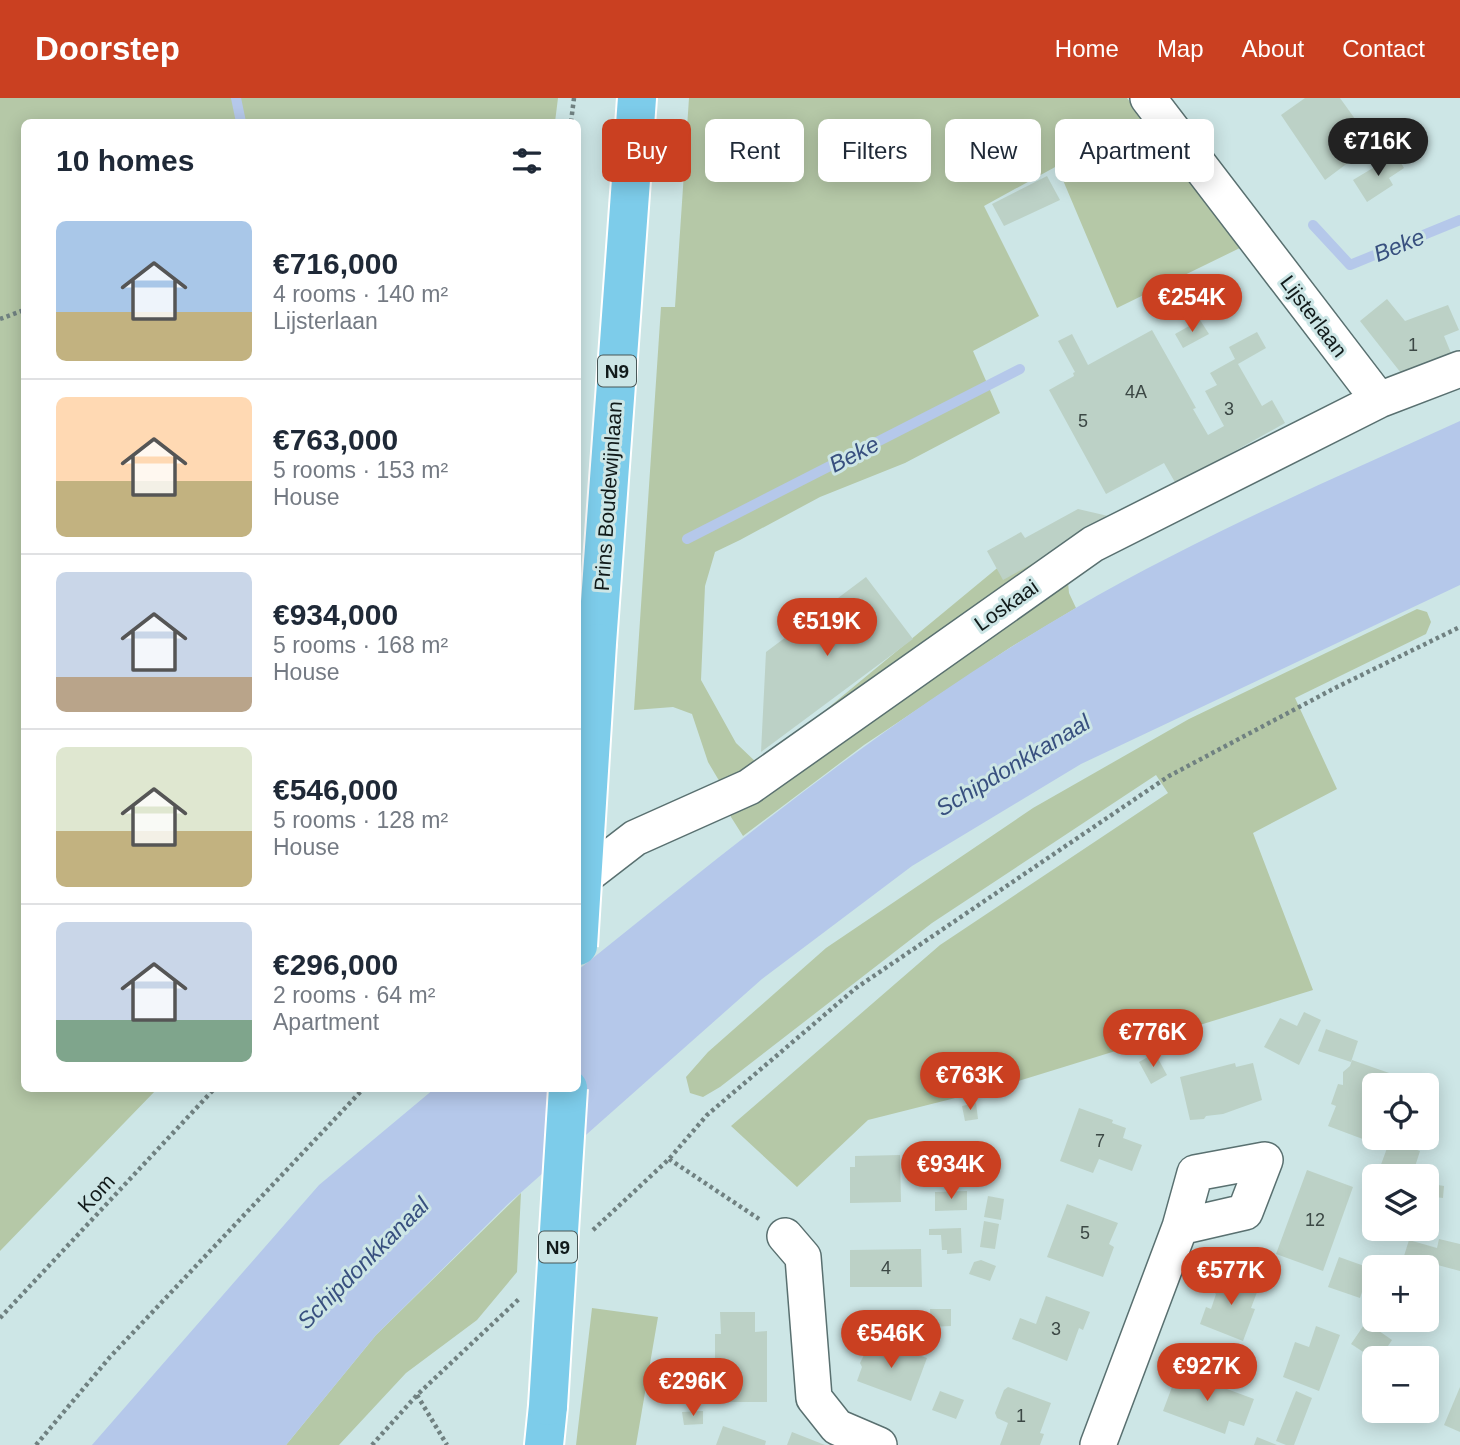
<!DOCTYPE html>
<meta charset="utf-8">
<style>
:root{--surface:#fff;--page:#f2f2f3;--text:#1f2937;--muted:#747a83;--line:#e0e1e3;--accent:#ca4021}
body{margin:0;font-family:Arial,sans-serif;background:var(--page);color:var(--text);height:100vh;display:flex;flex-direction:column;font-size:26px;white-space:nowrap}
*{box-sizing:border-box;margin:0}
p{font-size:23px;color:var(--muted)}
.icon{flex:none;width:38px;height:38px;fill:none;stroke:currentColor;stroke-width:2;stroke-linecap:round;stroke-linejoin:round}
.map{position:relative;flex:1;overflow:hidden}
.panel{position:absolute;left:21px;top:21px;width:560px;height:973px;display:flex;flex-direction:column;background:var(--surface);border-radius:10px;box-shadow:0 4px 18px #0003}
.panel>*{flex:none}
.guide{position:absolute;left:602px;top:21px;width:665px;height:63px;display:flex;gap:14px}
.fabs{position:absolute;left:1362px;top:975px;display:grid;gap:14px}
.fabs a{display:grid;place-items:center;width:77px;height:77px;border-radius:10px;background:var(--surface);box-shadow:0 4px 18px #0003;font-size:35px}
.price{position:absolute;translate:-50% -60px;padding:0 16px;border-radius:24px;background:var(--accent);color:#fff;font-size:23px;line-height:46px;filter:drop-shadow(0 2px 4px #0008)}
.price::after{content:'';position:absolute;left:50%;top:42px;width:21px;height:16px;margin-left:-10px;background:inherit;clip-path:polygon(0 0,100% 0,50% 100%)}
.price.active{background:#222;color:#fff}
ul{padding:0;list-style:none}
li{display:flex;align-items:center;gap:21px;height:175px;padding:0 35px}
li+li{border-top:2px solid var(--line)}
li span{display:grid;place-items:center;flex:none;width:196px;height:140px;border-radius:10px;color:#555}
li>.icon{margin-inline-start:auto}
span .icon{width:84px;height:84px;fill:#fffc;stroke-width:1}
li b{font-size:30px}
h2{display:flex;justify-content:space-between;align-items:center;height:84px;padding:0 35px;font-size:30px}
.tag{padding:0 24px;border-radius:10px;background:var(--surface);box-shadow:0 4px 18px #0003;font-size:24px;line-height:63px}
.tag.active{background:var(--accent);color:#fff}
header{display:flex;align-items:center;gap:42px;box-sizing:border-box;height:98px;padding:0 35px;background:var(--accent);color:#fff}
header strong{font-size:33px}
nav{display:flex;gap:38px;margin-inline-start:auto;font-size:24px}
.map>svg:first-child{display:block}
</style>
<header>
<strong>Doorstep</strong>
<nav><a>Home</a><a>Map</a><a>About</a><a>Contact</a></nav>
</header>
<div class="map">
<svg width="1460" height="1347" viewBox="0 0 1460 1347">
<rect width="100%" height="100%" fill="#cde6e6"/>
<!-- green -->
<path fill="#b5c8a7" d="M0,0H558L555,24H24V990L157,991L0,1153Z
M689,0H1127L1244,148L1117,210L1057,68L984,108L1039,218L973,253L1000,315L905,365L820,399L740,442L715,454L705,488L701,582L736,645L759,667L1007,462L1034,448L1067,473L1069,495L1076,510L1011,549L864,647L743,738L731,719L721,686L708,664L692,616L673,609L634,612L661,209H675Z
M1417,511L1427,514L1431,524L1426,536L1295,600L1337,691L1253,735L1313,892L999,989L868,1022L797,1089L731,1028L940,847L1168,695L1156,677L932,825L720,989L703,999L690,995L686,979L708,954L826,850L1033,710L1189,621Z
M521,1095L517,1174L477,1222L406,1275L339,1347H286L376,1237Z
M592,1210L658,1219L636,1347H576Z"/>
<!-- water -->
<path fill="#b5c8ea" d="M1460,323V487L1081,666L912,768L762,881L508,1106L376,1237L286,1347H92L319,1087L434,991L578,990V872C738,743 895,615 1074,511C1198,439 1330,382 1460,323Z"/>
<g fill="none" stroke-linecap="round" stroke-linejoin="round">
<!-- stream -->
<path stroke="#b5c8ea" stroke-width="10" d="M236,0L241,24
M1313,127L1350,167L1460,122
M687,441L1020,271"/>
</g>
<!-- building -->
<path fill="#bcd1c6" d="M1305,0H1340L1373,46L1325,82L1281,17Z
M1396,56L1404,70L1389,80L1393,87L1367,104L1353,82Z
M1047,78L1060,102L1004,128L992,106Z
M1387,201L1405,223L1448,207L1459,232L1444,238L1451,255L1401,275L1360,223Z
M1200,222L1209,236L1183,250L1175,236Z
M1152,232L1196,310L1193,311L1208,337L1224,328L1205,293L1217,287L1210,275L1235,261L1229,249L1257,234L1266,250L1238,266L1262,308L1272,302L1285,325L1176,386L1164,365L1106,396L1049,292L1074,278L1073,275L1075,274L1058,243L1072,236L1088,267Z
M1078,411L1108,418L1107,424L1003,482L987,453L1021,434L1025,440Z
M866,479L913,541L761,654L766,554Z
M1304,914L1321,922L1299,967L1264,949L1280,920L1297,928Z
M1326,931L1358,943L1351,964L1318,953Z
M1155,955L1167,977L1151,986L1139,964Z
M1352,962L1392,976L1388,987H1374V1027L1368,1043L1328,1028L1336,1008L1331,1006L1338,986L1343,987V974L1350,968Z
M1235,965L1236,969L1253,965L1262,1002L1223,1016L1206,1018L1204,1021L1190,1022L1180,979Z
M976,1005L978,1021L965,1023L962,1008Z
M1079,1010L1113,1022L1112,1025L1126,1030L1123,1040L1142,1047L1132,1073L1099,1061L1093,1075L1060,1063Z
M1390,1042L1420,1053L1412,1078H1395L1379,1072Z
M900,1057L901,1104L850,1105V1069H855V1058Z
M1307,1072L1353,1089L1323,1173L1276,1156Z
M1426,1085L1444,1088L1443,1100L1426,1098Z
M967,1093V1112L935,1113V1094Z
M988,1098L1004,1101L1001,1122L984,1119Z
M1067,1106L1118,1125L1109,1146L1114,1149L1103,1179L1047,1159Z
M984,1123L999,1126L995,1151L980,1149Z
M961,1130L962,1155L947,1156V1152H942L941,1137H929V1131Z
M1439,1141L1460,1146V1173L1404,1158L1409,1142L1437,1150Z
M921,1151L922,1189H850V1152Z
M1339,1159L1370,1170L1360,1200L1328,1189Z
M981,1162L996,1168L990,1183L969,1176L974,1164Z
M1224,1176L1259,1189L1251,1210L1255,1211L1243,1243L1200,1226L1206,1209L1211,1211L1216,1196L1211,1192L1210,1187L1212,1181Z
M1046,1198L1090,1214L1083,1232L1079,1230L1067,1263L1012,1241L1020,1220L1036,1226Z
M930,1211H951V1228L931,1229Z
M720,1214H755V1234L767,1233V1304H727V1290H721V1270H715V1236H721Z
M1366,1224L1392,1242L1380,1260L1374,1261L1351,1246Z
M1316,1228L1340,1237L1319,1293L1283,1279L1295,1244L1309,1249Z
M872,1241L927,1260L911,1303L857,1283L862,1269L860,1265Z
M1178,1273L1254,1301L1244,1328L1229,1323L1225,1336L1163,1313Z
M1008,1289L1051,1305L1040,1335L1044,1336L1040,1347H1000L1008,1325L997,1320L995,1315L1004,1292Z
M1460,1289V1334L1444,1327Z
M940,1293L964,1302L956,1321L932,1312Z
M1296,1293L1312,1300L1294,1347H1286L1276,1343Z
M703,1313V1326L684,1327L682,1314Z
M723,1328L766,1343L765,1347H716Z
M792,1334L825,1347H787Z
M1257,1339L1277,1347H1254Z"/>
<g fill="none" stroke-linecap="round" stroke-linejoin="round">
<!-- minor casing -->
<g stroke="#597070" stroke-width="38">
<path id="minor" d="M1148,0L1379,302
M578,784L635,740L749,689L1093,446L1379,302L1460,271
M785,1138L803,1159L814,1300L837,1329L879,1347
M1098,1347L1180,1129L1195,1075L1265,1062L1245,1114L1180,1129"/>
</g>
<!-- primary casing -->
<g stroke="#fff" stroke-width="42">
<path id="primary" d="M597,545L637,0
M544,1347L548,1308"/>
</g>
<!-- path -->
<path stroke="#708181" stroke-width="4.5" stroke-dasharray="3.5 3.5" stroke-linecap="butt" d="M571,24L574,0
M0,221L24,212
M669,1061L759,1121
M593,1132L669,1061L707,1017L856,890L1169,678L1335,590L1460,529
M0,1220L215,990
M417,1297L447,1347
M36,1347L110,1259L364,990
M372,1347L417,1297L520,1200"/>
<!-- minor -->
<use href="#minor" stroke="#fff" stroke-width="35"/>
<!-- primary -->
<use href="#primary" stroke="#7dccea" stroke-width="38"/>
<!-- primary-bridge casing -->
<g stroke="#fff" stroke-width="42" stroke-linecap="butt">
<path id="primary-bridge" d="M578,848L597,545
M548,1308L568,990"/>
</g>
<!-- primary-bridge -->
<use href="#primary-bridge" stroke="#7dccea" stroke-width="38"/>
</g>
<g text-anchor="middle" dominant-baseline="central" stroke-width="6" stroke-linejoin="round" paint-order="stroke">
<!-- number labels -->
<g font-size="18" fill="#3c4845">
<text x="1413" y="247">1</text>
<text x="1136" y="294">4A</text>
<text x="1229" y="311">3</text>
<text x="1083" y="323">5</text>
<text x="1100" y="1043">7</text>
<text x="1315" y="1122">12</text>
<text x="1085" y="1135">5</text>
<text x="886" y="1170">4</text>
<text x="1056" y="1231">3</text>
<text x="1021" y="1318">1</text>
</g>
<!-- shield labels -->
<g fill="#cde6e6" stroke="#495757" stroke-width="2">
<rect x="598" y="257.5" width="38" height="31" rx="5"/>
<rect x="539" y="1133.5" width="38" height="31" rx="5"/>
</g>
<g font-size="19" font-weight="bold" fill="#111a1a">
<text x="617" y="273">N9</text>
<text x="558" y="1149">N9</text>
</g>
<!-- street labels -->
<g font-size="21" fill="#111a1a" stroke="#cde6e6">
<text transform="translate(1314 218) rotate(53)">Lijsterlaan</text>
<text transform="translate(608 398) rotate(-86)">Prins Boudewijnlaan</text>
<text transform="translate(1006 507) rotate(-35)">Loskaai</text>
<text transform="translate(96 1095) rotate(-47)">Kom</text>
</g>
<!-- water labels -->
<g font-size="23" font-style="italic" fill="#38507f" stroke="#cde6e6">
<text transform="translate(1399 147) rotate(-22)">Beke</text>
<text transform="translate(854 356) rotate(-27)">Beke</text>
<text transform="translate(1013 667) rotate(-31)">Schipdonkkanaal</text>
<text transform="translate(363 1165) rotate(-45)">Schipdonkkanaal</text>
</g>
</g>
</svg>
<div class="fabs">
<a><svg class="icon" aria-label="locate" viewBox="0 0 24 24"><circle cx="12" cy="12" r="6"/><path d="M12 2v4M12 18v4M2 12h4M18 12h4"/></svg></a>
<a><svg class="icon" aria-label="layers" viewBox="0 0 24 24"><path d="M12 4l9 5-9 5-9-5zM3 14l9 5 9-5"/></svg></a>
<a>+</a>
<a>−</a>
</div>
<b class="price active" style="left:1378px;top:80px">€716K</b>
<b class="price" style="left:1192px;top:236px">€254K</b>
<b class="price" style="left:827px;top:560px">€519K</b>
<b class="price" style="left:1153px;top:971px">€776K</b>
<b class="price" style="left:970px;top:1014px">€763K</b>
<b class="price" style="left:951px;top:1103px">€934K</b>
<b class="price" style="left:1231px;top:1209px">€577K</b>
<b class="price" style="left:891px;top:1272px">€546K</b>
<b class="price" style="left:1207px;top:1305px">€927K</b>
<b class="price" style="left:693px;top:1320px">€296K</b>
<div class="guide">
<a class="tag active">Buy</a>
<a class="tag">Rent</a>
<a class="tag">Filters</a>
<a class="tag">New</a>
<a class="tag">Apartment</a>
</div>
<section class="panel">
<h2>10 homes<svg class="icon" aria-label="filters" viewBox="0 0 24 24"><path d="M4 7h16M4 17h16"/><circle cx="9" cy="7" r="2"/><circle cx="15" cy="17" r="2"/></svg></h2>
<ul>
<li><span style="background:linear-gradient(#a9c7e8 65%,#c2b280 0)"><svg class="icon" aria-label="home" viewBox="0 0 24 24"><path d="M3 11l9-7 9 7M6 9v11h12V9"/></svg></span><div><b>€716,000</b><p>4 rooms · 140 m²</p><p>Lijsterlaan</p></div></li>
<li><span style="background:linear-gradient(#ffd9b3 60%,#c2b280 0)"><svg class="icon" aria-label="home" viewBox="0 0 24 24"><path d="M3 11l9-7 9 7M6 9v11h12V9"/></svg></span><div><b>€763,000</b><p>5 rooms · 153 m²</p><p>House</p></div></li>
<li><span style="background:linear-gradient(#c9d6e8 75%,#b9a48a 0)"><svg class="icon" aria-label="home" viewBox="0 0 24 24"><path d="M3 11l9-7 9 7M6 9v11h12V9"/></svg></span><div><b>€934,000</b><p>5 rooms · 168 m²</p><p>House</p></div></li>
<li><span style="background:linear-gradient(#dfe7d0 60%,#c2b280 0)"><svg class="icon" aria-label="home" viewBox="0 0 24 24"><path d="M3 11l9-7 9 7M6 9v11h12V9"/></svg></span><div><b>€546,000</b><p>5 rooms · 128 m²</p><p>House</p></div></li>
<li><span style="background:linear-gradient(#c9d6e8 70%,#7fa58c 0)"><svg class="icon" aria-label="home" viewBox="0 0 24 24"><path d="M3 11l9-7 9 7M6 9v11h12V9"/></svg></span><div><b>€296,000</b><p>2 rooms · 64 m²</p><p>Apartment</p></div></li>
</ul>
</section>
</div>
